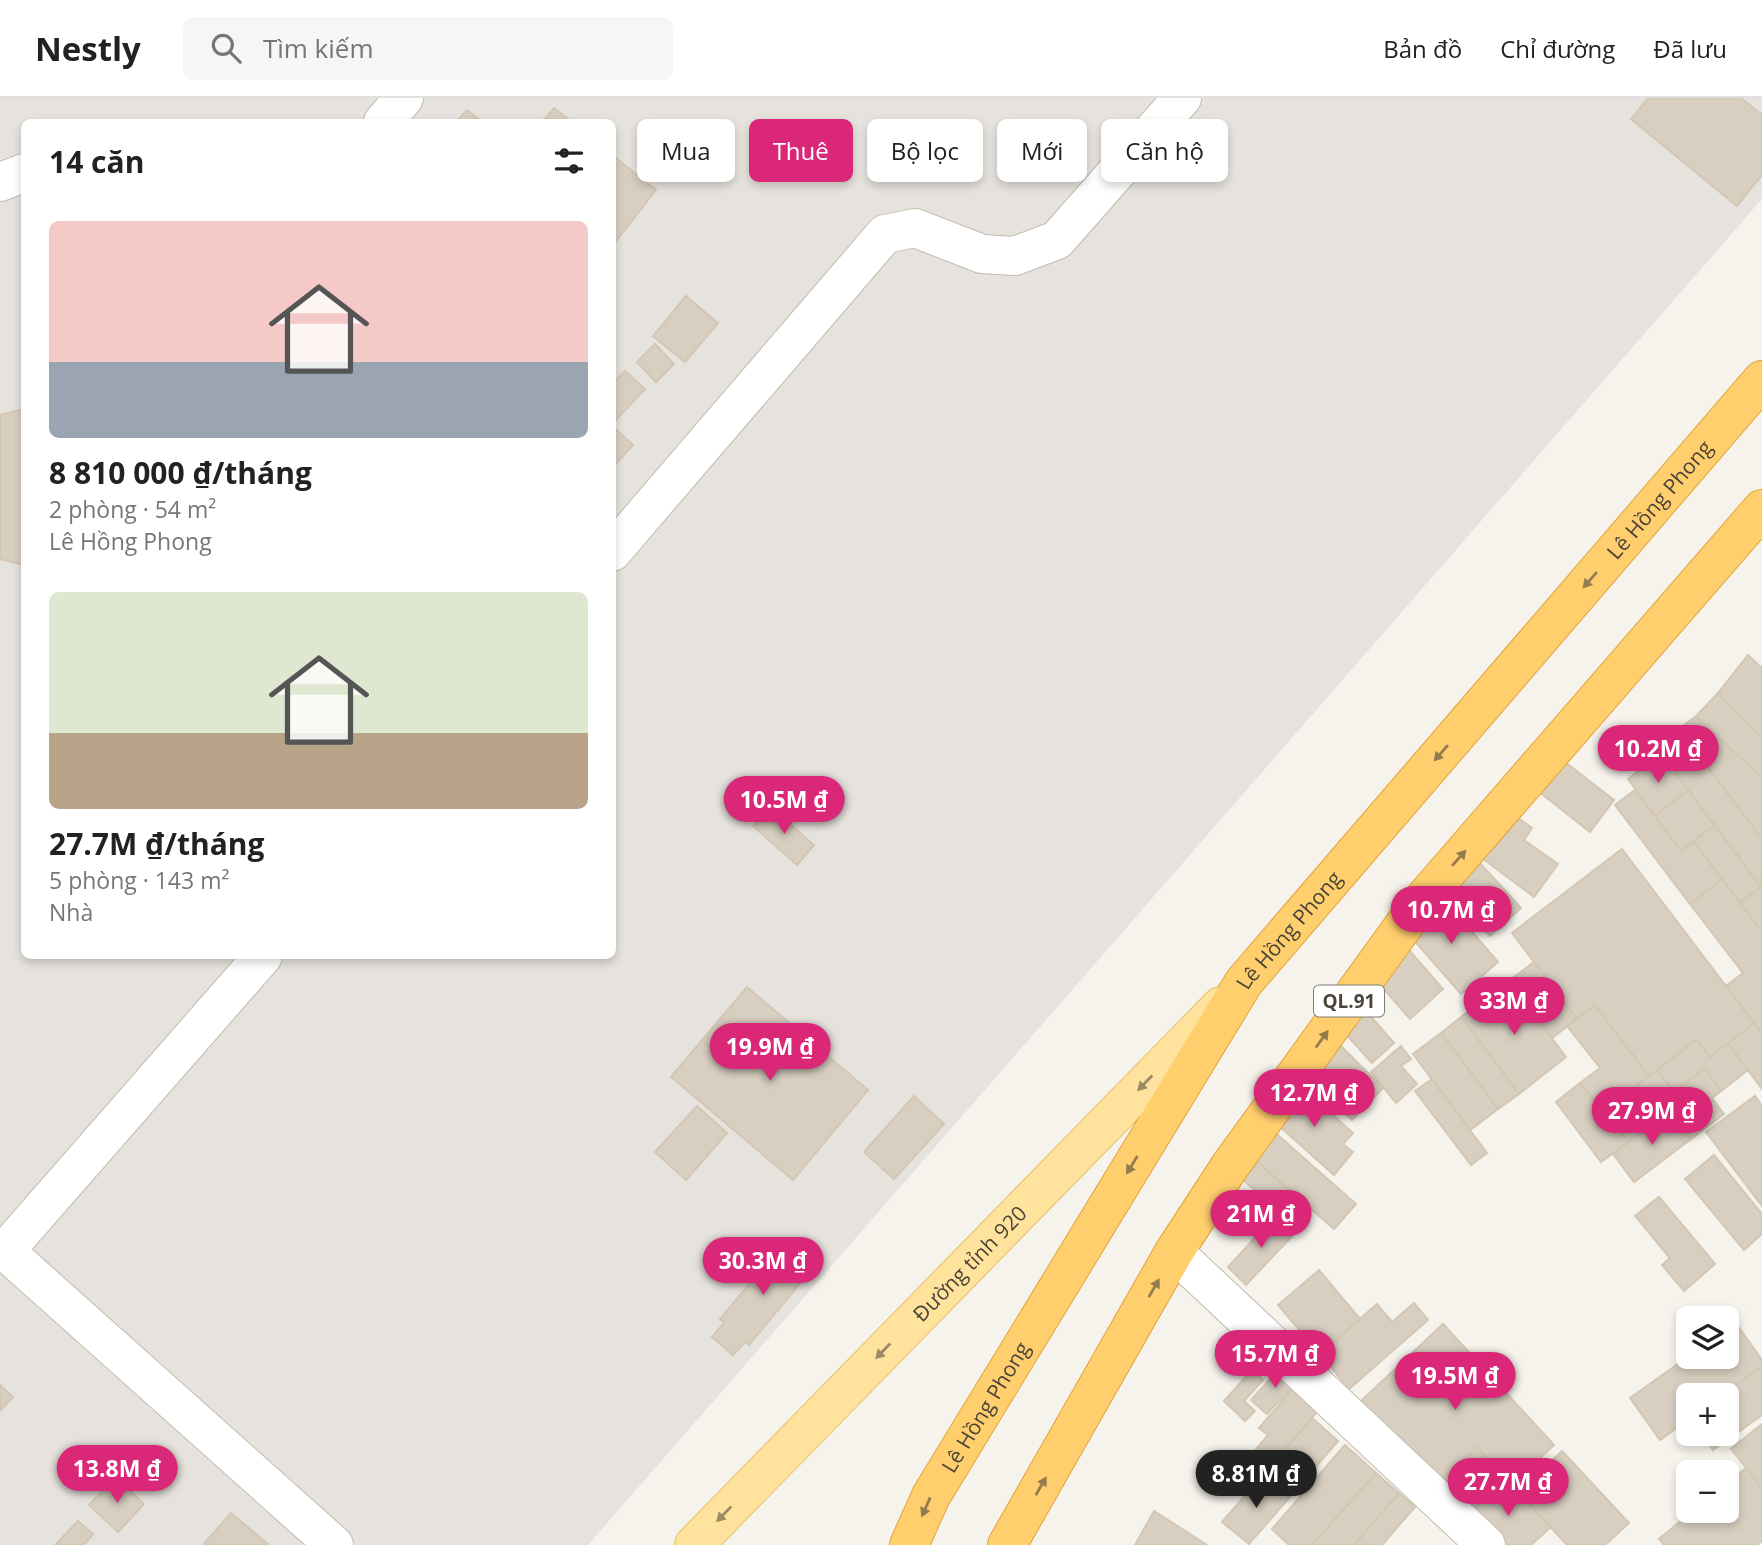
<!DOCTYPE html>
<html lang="vi">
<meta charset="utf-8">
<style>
:root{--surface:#fff;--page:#f6f6f6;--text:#222;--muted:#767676;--line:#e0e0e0;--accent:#db2777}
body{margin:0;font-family:"Open Sans",sans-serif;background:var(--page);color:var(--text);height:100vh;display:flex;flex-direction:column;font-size:26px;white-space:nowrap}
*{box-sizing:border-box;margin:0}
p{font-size:23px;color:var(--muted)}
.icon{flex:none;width:38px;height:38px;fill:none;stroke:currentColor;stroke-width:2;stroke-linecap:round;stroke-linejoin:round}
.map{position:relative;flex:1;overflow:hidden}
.details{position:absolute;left:21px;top:21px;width:595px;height:840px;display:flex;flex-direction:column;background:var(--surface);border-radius:10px;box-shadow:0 4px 10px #0003}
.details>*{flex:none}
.banner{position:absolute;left:637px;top:21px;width:665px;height:63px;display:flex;gap:14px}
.controls{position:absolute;left:1676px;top:1208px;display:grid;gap:14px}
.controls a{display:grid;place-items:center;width:63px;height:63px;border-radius:10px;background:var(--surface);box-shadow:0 4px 10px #0003;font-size:35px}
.price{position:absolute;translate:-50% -60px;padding:0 16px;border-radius:24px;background:var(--accent);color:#fff;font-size:23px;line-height:46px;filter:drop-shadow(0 2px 4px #0008)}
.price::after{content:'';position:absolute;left:50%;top:42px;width:21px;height:16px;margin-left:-10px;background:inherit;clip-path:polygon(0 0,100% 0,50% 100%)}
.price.current{background:#222;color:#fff}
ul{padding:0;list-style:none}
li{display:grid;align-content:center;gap:14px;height:371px;padding:0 28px}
li span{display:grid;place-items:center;height:217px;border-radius:10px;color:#555}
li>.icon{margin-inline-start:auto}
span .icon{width:126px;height:126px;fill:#fffc;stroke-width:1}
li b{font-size:30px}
h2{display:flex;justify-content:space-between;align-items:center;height:84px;padding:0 28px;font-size:30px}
.tag{padding:0 24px;border-radius:10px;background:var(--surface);box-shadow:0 4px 10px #0003;font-size:24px;line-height:63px}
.tag.current{background:var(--accent);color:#fff}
header{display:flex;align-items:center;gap:42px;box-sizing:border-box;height:98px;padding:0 35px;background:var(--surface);border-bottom:2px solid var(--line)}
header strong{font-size:33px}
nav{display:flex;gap:38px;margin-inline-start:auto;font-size:24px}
.search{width:490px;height:63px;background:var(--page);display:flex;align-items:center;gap:18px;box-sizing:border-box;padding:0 24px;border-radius:10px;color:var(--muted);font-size:26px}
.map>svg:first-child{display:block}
</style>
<header>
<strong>Nestly</strong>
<div class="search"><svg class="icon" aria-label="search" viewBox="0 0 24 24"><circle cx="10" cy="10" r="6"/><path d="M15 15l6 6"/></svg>Tìm kiếm</div>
<nav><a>Bản đồ</a><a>Chỉ đường</a><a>Đã lưu</a></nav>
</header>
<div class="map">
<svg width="1762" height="1447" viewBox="0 0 1762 1447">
<rect width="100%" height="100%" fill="#f6f3ec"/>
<!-- industrial -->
<path fill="#e6e2dd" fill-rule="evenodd" d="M0,0H1762V101L588,1447H0ZM24,24H612V858H24Z"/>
<!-- building -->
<path fill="#d8cfc1" stroke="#d3c7b4" stroke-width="2" d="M1648,0H1741L1762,17V77L1737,108L1631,21Z
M554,10L572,24H542Z
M467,12L482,24H456Z
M612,57L656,92L612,148Z
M686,198L718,225L685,264L653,238Z
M655,246L674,266L656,284L637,264Z
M625,273L645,291L612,326V286Z
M24,311V467L0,461V317Z
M612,328L633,347L612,370Z
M1748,557L1762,570V639L1718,595Z
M1718,595L1762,639V680L1696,618Z
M1696,618L1762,680V741L1679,631Z
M1679,631L1762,741L1761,789L1656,649Z
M1661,656L1688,692L1655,718L1628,681Z
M1561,661L1614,702L1590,734L1537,692Z
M1635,692L1681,753L1693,743L1722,781L1690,806L1615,707Z
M1688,692L1715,727L1681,753L1655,718Z
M770,709L814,747L797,767L753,728Z
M1506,711L1532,730L1524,742L1558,766L1534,799L1474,754Z
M1715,727L1761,789L1740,805L1693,743Z
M1622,751L1754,925L1710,959L1697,941L1649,978L1595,907L1577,921L1512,835Z
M1478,763L1521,810L1490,838L1447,790Z
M1722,781L1762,834V936L1726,888L1743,875L1690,806Z
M1761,789L1762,790V834L1740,805Z
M1442,799L1498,864L1461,896L1405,832Z
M1408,851L1443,891L1410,921L1375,881Z
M1534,864L1577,921L1552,940L1509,883Z
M1509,883L1566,959L1519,996L1461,919Z
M747,889L868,992L793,1082L671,979Z
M1359,905L1394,945L1372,965L1336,925Z
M1595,907L1649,978L1602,1014L1580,985L1600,970L1567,928Z
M1461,919L1519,996L1498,1011L1441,935Z
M1754,925L1762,936V991L1728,945Z
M1441,935L1498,1011L1470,1032L1413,956Z
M1332,939L1383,990L1352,1022L1301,970Z
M1697,941L1710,959L1728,945L1748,972L1721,993L1705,970L1674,994L1657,972Z
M1401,948L1411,961L1401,968L1417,986L1396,1005L1371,974Z
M1705,970L1721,993L1712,1000L1724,1016L1691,1041L1663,1003Z
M1657,972L1674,994L1663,1003L1670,1013L1628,1044L1604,1012Z
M1432,981L1487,1055L1471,1067L1415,993Z
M1580,985L1628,1044L1601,1064L1556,1004Z
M1298,986L1353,1035L1343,1046L1353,1054L1334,1077L1269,1019Z
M914,998L944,1026L894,1081L864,1054Z
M1755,998L1762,1008V1108L1706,1034Z
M697,1008L727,1035L686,1082L655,1054Z
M1670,1013L1691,1041L1634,1084L1613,1056Z
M1271,1031L1356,1106L1334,1131L1249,1057Z
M1714,1057L1762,1116V1136L1744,1152L1685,1081Z
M1258,1064L1302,1103L1288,1121L1243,1082Z
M1659,1099L1715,1166L1684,1193L1662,1167L1670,1160L1635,1118Z
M1276,1117L1295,1135L1246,1187L1228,1169Z
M787,1141L816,1166L749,1247L745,1244L733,1257L712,1239L724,1225L720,1221Z
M1319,1172L1360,1221L1320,1256L1278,1207Z
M1414,1205L1428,1222L1349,1291L1320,1256L1377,1206L1392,1224Z
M1735,1224L1762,1262V1268L1722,1297H1689V1321L1660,1342L1630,1300L1689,1258H1727V1230Z
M1443,1226L1554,1347L1512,1387L1477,1349L1438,1386L1361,1303Z
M1282,1268L1298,1283L1267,1316L1251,1302Z
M1762,1268V1317L1713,1352L1701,1335H1727V1297H1722Z
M1252,1272L1263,1282L1244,1303L1255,1313L1245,1323L1224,1303Z
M0,1287L13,1299L0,1313Z
M1296,1287L1321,1309L1270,1369L1253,1355L1268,1337L1259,1330Z
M1312,1320L1338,1343L1289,1400L1263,1377Z
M1762,1326V1390L1731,1351Z
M1345,1347L1376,1375L1312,1447H1289L1272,1431Z
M1477,1349L1506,1380L1466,1417L1438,1386Z
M1562,1353L1629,1425L1605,1447H1567L1518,1394Z
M1746,1370L1762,1390V1443L1757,1447H1664L1659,1441L1694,1412H1727V1386Z
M1376,1375L1399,1395L1354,1447H1312Z
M1263,1377L1289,1400L1249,1446L1222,1424Z
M116,1379L144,1406L118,1434L89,1407Z
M1506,1380L1551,1429L1531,1447H1494L1466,1417Z
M1399,1395L1415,1409L1382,1447H1354Z
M1154,1413L1207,1447H1135Z
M231,1415L269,1447H203Z
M78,1423L93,1436L84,1447H55Z"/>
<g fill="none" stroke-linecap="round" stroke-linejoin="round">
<!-- minor casing -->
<g stroke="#c2bbae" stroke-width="40">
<path id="minor" d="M383,24L404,0
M0,84L24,75
M612,454L885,136L915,130L982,156L1015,158L1057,142L1182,0
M0,1152L5,1153L334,1447
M5,1153L263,858
M1174,1154L1486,1447"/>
</g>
<!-- major casing -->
<g stroke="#e6c16a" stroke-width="40">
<g id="major">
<path id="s1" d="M694,1447L1221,908"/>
</g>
</g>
<!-- highway casing -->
<g stroke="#e0a43c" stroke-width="40">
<g id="highway">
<path id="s2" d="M909,1447L931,1398L1244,884L1762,282"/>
<path d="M1007,1447L1174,1154L1230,1068L1420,805L1762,411"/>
</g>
</g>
<!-- minor -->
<use href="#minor" stroke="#fff" stroke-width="38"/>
<!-- major -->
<use href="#major" stroke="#ffe39c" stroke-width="38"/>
<!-- highway -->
<use href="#highway" stroke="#ffcf6e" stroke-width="38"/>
</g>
<!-- one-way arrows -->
<defs><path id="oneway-solid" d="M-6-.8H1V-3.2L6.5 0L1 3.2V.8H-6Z" transform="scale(1.75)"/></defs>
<g fill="#937c4e">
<use href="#oneway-solid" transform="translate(1590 482) rotate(131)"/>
<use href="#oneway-solid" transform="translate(1441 655) rotate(131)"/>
<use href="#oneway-solid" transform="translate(1459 760) rotate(-49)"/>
<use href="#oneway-solid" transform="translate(1322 941) rotate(-54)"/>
<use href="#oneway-solid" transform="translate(1132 1067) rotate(121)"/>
<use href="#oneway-solid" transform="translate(1154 1190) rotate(-60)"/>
<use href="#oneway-solid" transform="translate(1041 1388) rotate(-60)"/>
<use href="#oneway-solid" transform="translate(926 1409) rotate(114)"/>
</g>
<g fill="#9c8c66">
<use href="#oneway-solid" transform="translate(1145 985) rotate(134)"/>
<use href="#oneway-solid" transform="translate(883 1253) rotate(134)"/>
<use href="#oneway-solid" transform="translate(724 1416) rotate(134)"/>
</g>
<g text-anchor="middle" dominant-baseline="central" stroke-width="6" stroke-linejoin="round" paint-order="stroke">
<!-- shield labels -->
<rect fill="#fff" stroke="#817c74" stroke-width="2" x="1314" y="887.5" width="70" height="31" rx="5"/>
<g font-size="19" font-weight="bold" fill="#4b4439">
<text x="1349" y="903">QL.91</text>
</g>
<!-- street labels -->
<g font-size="21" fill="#4b4439" stroke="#fff">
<text stroke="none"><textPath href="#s2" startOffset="1292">Lê Hồng Phong</textPath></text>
<text stroke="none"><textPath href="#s2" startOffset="724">Lê Hồng Phong</textPath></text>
<text stroke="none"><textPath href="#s1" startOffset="394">Đường tỉnh 920</textPath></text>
<text stroke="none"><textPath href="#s2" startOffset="158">Lê Hồng Phong</textPath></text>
</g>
</g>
</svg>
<div class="controls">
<a><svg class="icon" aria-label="layers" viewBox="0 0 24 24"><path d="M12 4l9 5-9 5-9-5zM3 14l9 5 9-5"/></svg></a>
<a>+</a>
<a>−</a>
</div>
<b class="price" style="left:1658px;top:687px">10.2M ₫</b>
<b class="price" style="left:784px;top:738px">10.5M ₫</b>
<b class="price" style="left:1451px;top:848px">10.7M ₫</b>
<b class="price" style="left:1514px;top:939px">33M ₫</b>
<b class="price" style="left:770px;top:985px">19.9M ₫</b>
<b class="price" style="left:1314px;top:1031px">12.7M ₫</b>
<b class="price" style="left:1652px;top:1049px">27.9M ₫</b>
<b class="price" style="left:1261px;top:1152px">21M ₫</b>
<b class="price" style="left:763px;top:1199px">30.3M ₫</b>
<b class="price" style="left:1275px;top:1292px">15.7M ₫</b>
<b class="price" style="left:1455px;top:1314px">19.5M ₫</b>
<b class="price" style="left:117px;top:1407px">13.8M ₫</b>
<b class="price current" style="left:1256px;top:1412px">8.81M ₫</b>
<b class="price" style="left:1508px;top:1420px">27.7M ₫</b>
<div class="banner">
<a class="tag">Mua</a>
<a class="tag current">Thuê</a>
<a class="tag">Bộ lọc</a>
<a class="tag">Mới</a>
<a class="tag">Căn hộ</a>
</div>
<section class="details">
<h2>14 căn<svg class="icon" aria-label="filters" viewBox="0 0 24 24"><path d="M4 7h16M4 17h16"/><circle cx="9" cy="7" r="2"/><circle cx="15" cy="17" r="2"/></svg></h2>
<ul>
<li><span style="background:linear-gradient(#f6c9c9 65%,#9aa5b1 0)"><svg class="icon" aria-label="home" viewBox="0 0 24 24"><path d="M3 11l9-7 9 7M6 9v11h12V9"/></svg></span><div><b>8 810 000 ₫/tháng</b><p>2 phòng · 54 m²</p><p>Lê Hồng Phong</p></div></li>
<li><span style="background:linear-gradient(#dfe7d0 65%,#b9a48a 0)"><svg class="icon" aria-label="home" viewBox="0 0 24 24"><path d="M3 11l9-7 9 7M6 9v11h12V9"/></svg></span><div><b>27.7M ₫/tháng</b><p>5 phòng · 143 m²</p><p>Nhà</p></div></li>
</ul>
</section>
</div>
